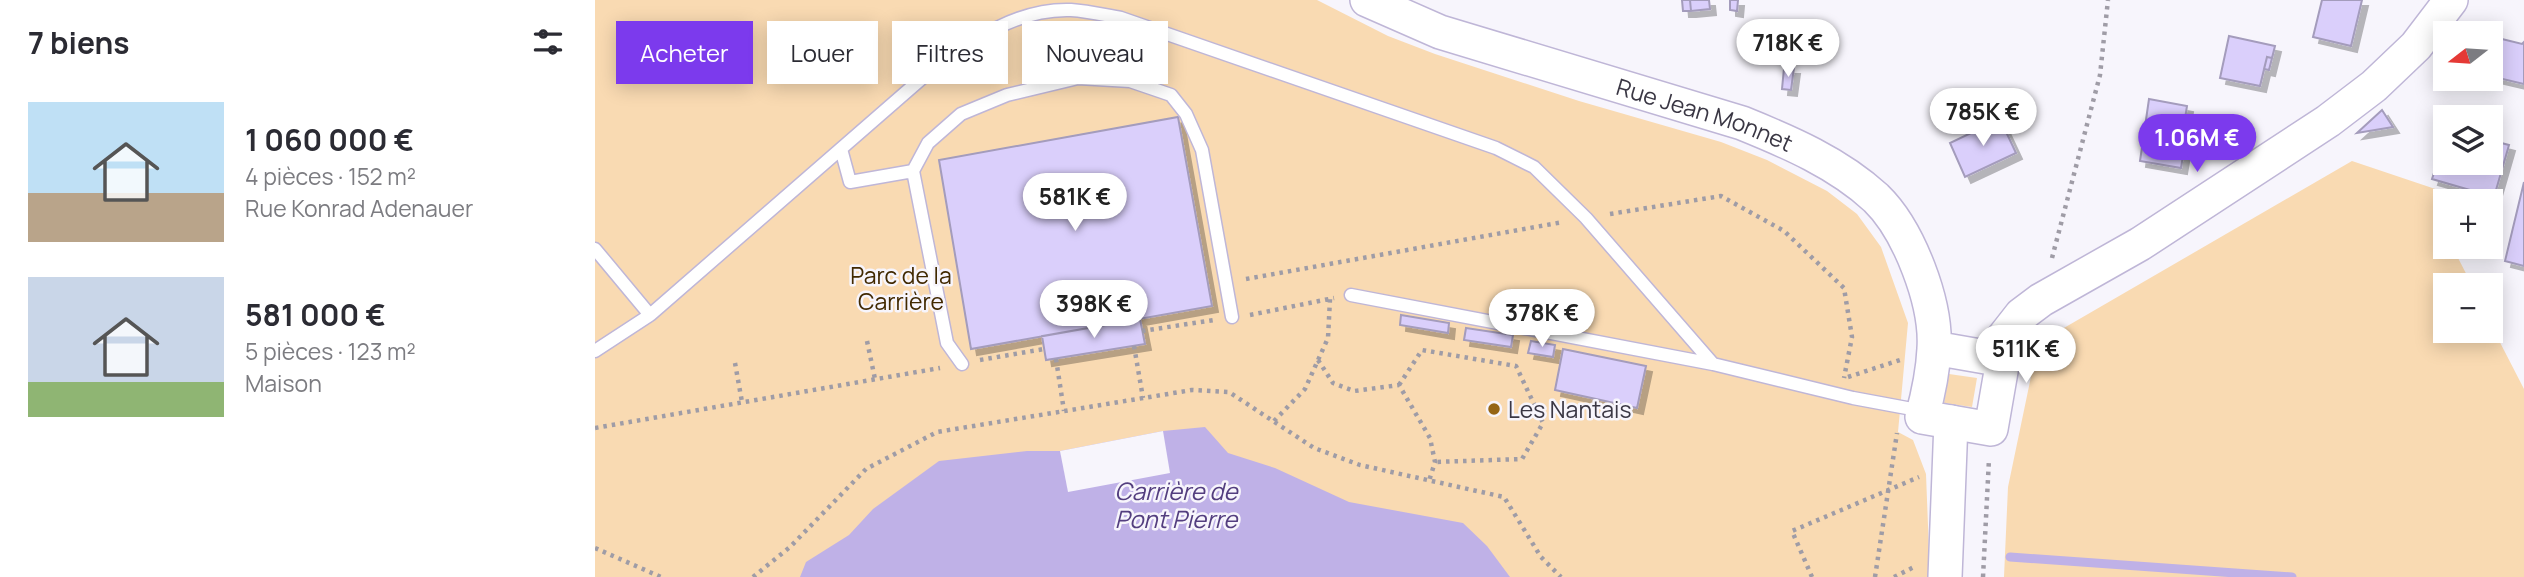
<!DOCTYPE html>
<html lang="fr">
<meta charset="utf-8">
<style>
:root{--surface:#fff;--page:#f7f7f7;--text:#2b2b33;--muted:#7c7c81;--accent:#7c3aed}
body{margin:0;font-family:Manrope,sans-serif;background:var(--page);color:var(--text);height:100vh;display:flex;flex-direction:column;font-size:26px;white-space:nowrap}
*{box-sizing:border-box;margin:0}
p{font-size:23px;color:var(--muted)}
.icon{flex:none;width:38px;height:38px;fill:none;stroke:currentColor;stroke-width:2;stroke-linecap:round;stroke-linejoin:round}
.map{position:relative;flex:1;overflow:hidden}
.side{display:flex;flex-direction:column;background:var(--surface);width:595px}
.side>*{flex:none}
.guide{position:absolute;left:21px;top:21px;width:665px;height:63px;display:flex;gap:14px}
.needle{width:46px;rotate:253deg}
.tools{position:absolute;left:1838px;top:21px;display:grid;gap:14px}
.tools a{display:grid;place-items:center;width:70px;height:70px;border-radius:0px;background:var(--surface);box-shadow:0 4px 18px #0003;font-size:35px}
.price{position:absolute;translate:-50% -60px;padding:0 16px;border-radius:24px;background:#fff;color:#222;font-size:23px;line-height:46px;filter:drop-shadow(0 2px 4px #0008)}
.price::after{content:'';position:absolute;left:50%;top:42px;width:21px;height:16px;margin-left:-10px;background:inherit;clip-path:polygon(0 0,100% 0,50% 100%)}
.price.on{background:var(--accent);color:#fff}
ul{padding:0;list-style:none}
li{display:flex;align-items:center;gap:21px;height:175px;padding:0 28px}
li span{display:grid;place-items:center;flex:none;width:196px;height:140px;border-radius:0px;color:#555}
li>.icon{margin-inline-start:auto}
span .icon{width:84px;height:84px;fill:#fffc;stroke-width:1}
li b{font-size:30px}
h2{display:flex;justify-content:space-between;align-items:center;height:84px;padding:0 28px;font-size:30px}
.chip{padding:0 24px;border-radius:0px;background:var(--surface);box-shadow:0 4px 18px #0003;font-size:24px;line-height:63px}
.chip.on{background:var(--accent);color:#fff}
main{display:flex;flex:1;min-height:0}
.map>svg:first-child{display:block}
</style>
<main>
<section class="side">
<h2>7 biens<svg class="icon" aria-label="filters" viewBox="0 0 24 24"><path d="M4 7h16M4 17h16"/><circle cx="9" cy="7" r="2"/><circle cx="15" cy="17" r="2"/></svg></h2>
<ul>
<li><span style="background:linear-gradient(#bfe0f5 65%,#b9a48a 0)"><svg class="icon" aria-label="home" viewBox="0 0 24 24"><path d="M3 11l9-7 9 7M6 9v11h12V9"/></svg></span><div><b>1 060 000 €</b><p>4 pièces · 152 m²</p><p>Rue Konrad Adenauer</p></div></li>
<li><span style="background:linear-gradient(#c9d6e8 75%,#8fb573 0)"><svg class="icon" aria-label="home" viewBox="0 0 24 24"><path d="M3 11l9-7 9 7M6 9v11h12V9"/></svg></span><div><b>581 000 €</b><p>5 pièces · 123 m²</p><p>Maison</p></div></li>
</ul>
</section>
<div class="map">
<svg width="1929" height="577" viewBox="0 0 1929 577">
<defs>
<filter id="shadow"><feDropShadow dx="6" dy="6" stdDeviation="0" flood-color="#0004"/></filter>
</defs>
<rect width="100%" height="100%" fill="#f7f5fc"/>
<!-- green -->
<path fill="#f9dab2" d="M0,0H722L793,36L840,54L984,101L1126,142L1172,160L1232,191L1262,214L1286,247L1313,323L1303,432L1318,440L1331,474L1335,577H0Z
M1757,161L1876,201H1850V247H1867L1862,256L1877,285H1850V331H1895V323L1929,389V577H1409L1413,487L1443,343Z
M1354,374L1382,378L1377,407L1349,403Z"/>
<!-- water -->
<path fill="#bfb1e7" d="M610,427L633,453L680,468L754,502L868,523L892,546L915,577H205L211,562L254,535L278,509L344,461L432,451H465L568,431Z"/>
<!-- pier -->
<path fill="#f7f5fc" d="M568,431L575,473L473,492L465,451Z"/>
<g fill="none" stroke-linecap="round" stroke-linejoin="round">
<!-- stream -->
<path stroke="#bfb1e7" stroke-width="9" d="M1415,557L1697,577"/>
</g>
<!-- building -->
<path fill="#dacffb" stroke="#a49cbc" stroke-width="2" filter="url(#shadow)" d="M1087,0H1095L1096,11H1088Z
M1095,0H1114L1115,9L1096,11Z
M1135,0H1143L1142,11L1135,10Z
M1727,0H1767L1756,46L1718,37Z
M1634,36L1680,46L1677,58L1672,57L1665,86L1625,78Z
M1907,39L1927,44L1929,42V84L1895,76Z
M1672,57L1677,58L1674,70L1669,69Z
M1189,68H1199L1196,90L1187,89Z
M1554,99L1592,106L1585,150H1589L1586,168L1545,161Z
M1787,110L1798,127L1762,133Z
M583,117L617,306L376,349L344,160Z
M1405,119L1421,153L1370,177L1355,143Z
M1895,140L1914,145L1899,197L1837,179L1848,145L1850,146V163H1895Z
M1929,182V266L1910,261Z
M806,315L854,323L853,333L805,325Z
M545,319L550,344L451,360L447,336Z
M871,328L918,335L916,347L869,340Z
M936,341L960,345L958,357L933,353Z
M968,349L1051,366L1042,408L960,390Z"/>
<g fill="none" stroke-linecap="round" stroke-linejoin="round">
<!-- lane casing -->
<g stroke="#bfb6d7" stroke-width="15">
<path id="lane" d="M246,149L255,182L318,171
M0,249L55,315L333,73C376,42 420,8 476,10C493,11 509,15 526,18L901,148L939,167L991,218L1118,364
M756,295L1118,364L1258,398L1328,411
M0,351L55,315
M367,364L352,343L318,171L333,143L366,114L412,95L483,78L535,81L576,95L591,114L607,150L637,317"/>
</g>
<!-- secondary casing -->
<g stroke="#bfb6d7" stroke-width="36">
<g id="secondary">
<path id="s1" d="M772,0L845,32L1147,123C1194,142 1243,163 1281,198C1314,230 1342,303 1339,349C1338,371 1333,395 1327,417L1396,429L1408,360L1339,348"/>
<path d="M1408,360V338L1426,315L1446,300L1545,244L1733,121L1779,86L1821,46L1856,0"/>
<path d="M1350,577L1356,422"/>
</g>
</g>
<!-- path -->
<path stroke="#9f9ca6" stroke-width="4.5" stroke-dasharray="3.5 5" stroke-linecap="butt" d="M1015,214L1126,196L1189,231L1249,288L1257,337L1249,378
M1457,258L1505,75L1513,0
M651,279L968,222
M655,315L739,298
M547,331L619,320
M272,341L280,379
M539,346L548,398
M461,359L469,411
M385,360L449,349
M723,360L738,383L759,391L804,385L835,438L840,462L834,481
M140,363L147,402
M1253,377L1308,359
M804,385L827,350L921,366L948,423L927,459L840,462
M679,421L710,389L733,338L735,299
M0,428L345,368
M0,548L66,577
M158,577L195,547L271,469L342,432L597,390L634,392L719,448L765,465L909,497L946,557L966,577
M1217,577L1197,531L1324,477
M1280,577L1302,433
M1299,577L1321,566
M1388,577L1394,459"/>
<!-- lane -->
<use href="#lane" stroke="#fff" stroke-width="12"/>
<!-- secondary -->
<use href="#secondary" stroke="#fff" stroke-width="33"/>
</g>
<!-- markers -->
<circle fill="#956515" stroke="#f7f5fc" stroke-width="2.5" cx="899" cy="409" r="7"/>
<g text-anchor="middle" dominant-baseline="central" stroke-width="5" stroke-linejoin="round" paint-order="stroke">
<!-- street labels -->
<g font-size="23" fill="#3a3744" stroke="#f7f5fc">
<text stroke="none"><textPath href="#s1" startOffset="357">Rue Jean Monnet</textPath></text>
</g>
<!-- park labels -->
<g font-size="23" fill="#412900" stroke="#f7f5fc">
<text x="306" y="275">Parc de la<tspan x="306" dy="26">Carrière</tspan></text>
</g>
<!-- poi labels -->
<g font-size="23" fill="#3a3744" stroke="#f7f5fc" text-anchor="start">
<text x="913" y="409">Les Nantais</text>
</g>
<!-- water labels -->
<g font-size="24" font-style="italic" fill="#533e7f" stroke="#f7f5fc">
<text x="581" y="490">Carrière de<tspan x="581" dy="28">Pont Pierre</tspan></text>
</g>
</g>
</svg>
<div class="tools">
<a><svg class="needle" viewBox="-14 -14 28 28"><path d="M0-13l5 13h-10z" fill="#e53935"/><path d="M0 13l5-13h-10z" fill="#7c7c81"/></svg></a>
<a><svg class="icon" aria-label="layers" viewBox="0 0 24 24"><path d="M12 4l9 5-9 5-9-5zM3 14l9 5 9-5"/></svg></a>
<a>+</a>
<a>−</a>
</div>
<b class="price" style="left:1193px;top:79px">718K €</b>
<b class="price" style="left:1388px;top:148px">785K €</b>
<b class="price on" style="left:1602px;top:174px">1.06M €</b>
<b class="price" style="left:480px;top:233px">581K €</b>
<b class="price" style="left:499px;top:340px">398K €</b>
<b class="price" style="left:947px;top:349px">378K €</b>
<b class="price" style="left:1431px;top:385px">511K €</b>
<div class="guide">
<a class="chip on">Acheter</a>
<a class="chip">Louer</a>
<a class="chip">Filtres</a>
<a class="chip">Nouveau</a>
</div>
</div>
</main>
